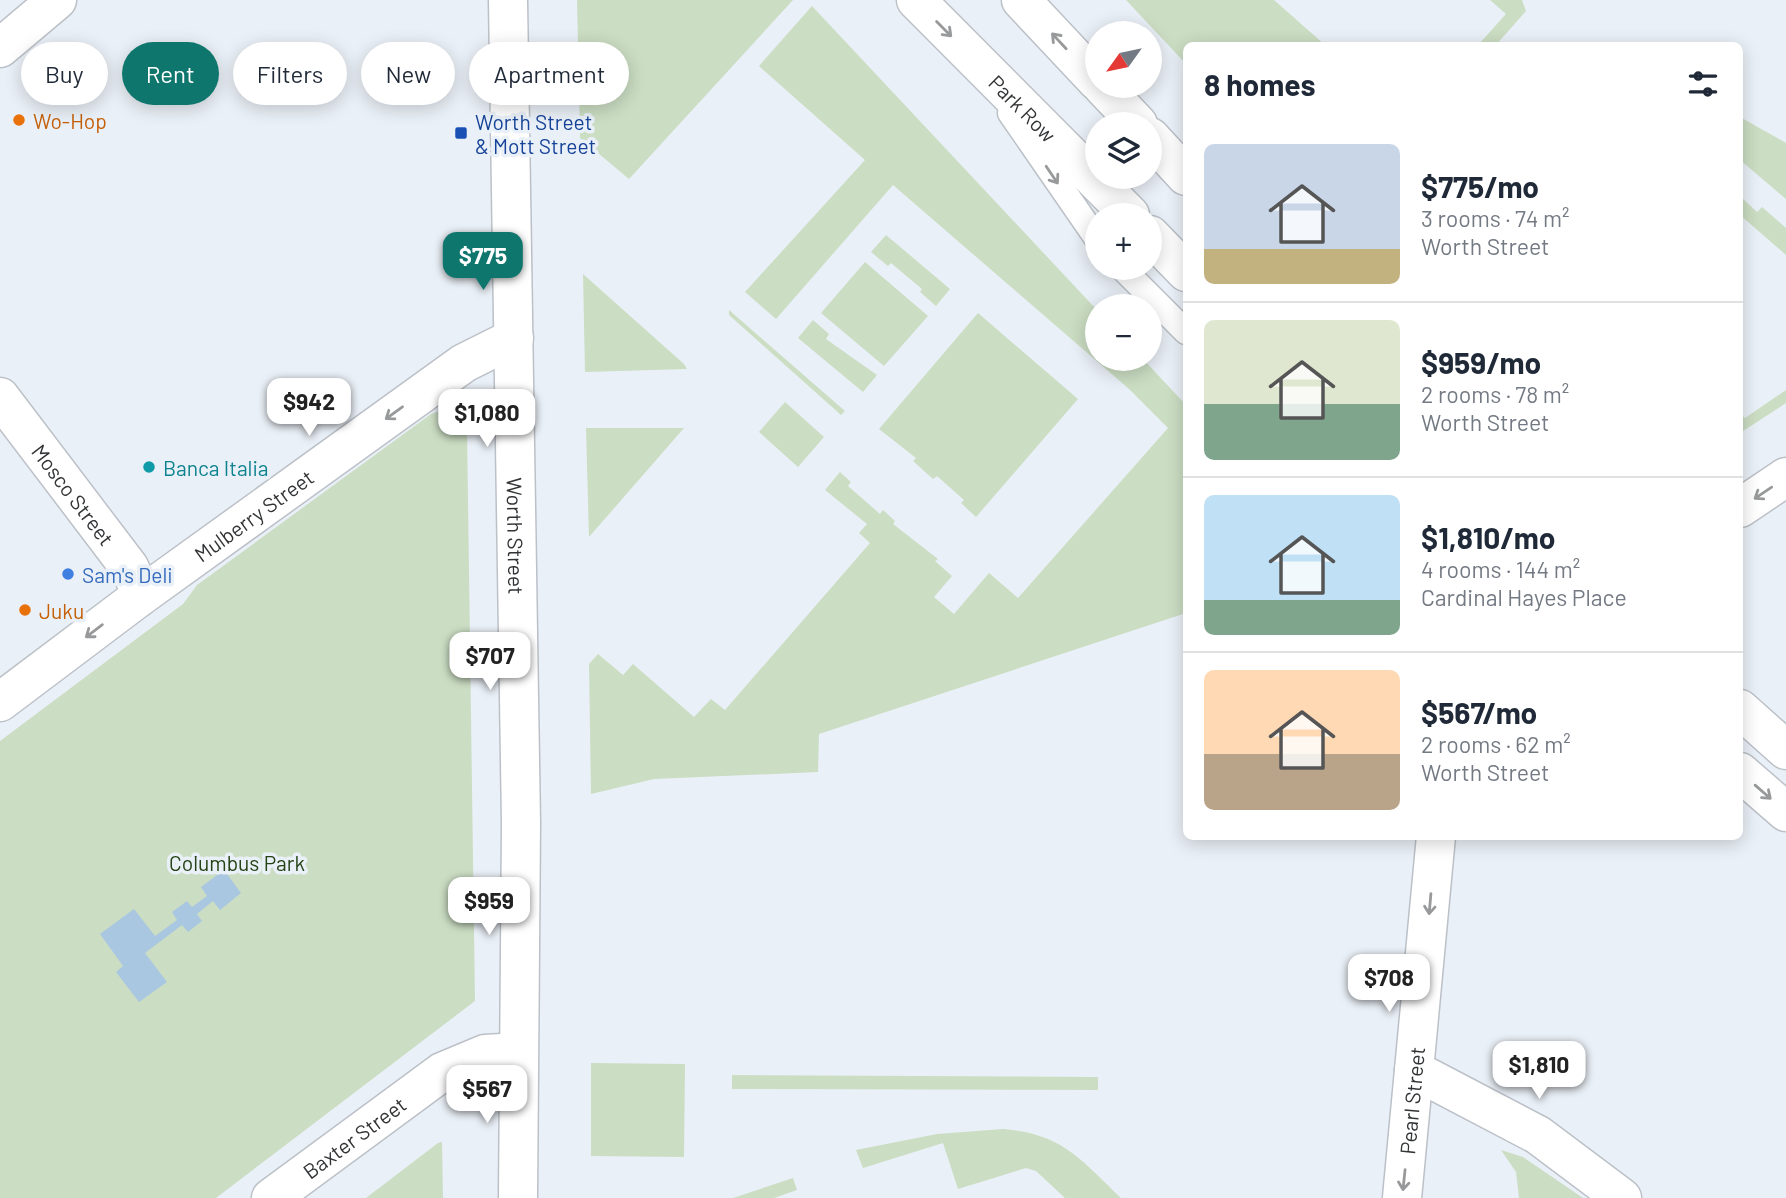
<!DOCTYPE html>
<meta charset="utf-8">
<style>
:root{--surface:#fff;--page:#f2f2f3;--text:#1f2937;--muted:#747a83;--line:#e0e1e3;--accent:#0f766e}
body{margin:0;font-family:Barlow,sans-serif;background:var(--page);color:var(--text);height:100vh;display:flex;flex-direction:column;font-size:26px;white-space:nowrap}
*{box-sizing:border-box;margin:0}
p{font-size:23px;color:var(--muted)}
.icon{flex:none;width:38px;height:38px;fill:none;stroke:currentColor;stroke-width:2;stroke-linecap:round;stroke-linejoin:round}
.map{position:relative;flex:1;overflow:hidden}
.panel{position:absolute;left:1183px;top:42px;width:560px;height:798px;display:flex;flex-direction:column;background:var(--surface);border-radius:10px;box-shadow:0 4px 18px #0003}
.panel>*{flex:none}
.hud{position:absolute;left:21px;top:42px;width:665px;height:63px;display:flex;gap:14px}
.needle{width:46px;rotate:237deg}
.tools{position:absolute;left:1085px;top:21px;display:grid;gap:14px}
.tools a{display:grid;place-items:center;width:77px;height:77px;border-radius:50%;background:var(--surface);box-shadow:0 4px 18px #0003;font-size:35px}
.price{position:absolute;translate:-50% -60px;padding:0 16px;border-radius:14px;background:#fff;color:#222;font-size:23px;line-height:46px;filter:drop-shadow(0 2px 4px #0008)}
.price::after{content:'';position:absolute;left:50%;top:42px;width:21px;height:16px;margin-left:-10px;background:inherit;clip-path:polygon(0 0,100% 0,50% 100%)}
.price.current{background:var(--accent);color:#fff}
ul{padding:0;list-style:none}
li{display:flex;align-items:center;gap:21px;height:175px;padding:0 21px}
li+li{border-top:2px solid var(--line)}
li span{display:grid;place-items:center;flex:none;width:196px;height:140px;border-radius:10px;color:#555}
li>.icon{margin-inline-start:auto}
span .icon{width:84px;height:84px;fill:#fffc;stroke-width:1}
li b{font-size:30px}
h2{display:flex;justify-content:space-between;align-items:center;height:84px;padding:0 21px;font-size:30px}
.tag{padding:0 24px;border-radius:32px;background:var(--surface);box-shadow:0 4px 18px #0003;font-size:24px;line-height:63px}
.tag.current{background:var(--accent);color:#fff}
.map>svg:first-child{display:block}
</style>
<div class="map">
<svg width="1786" height="1198" viewBox="0 0 1786 1198">
<rect width="100%" height="100%" fill="#eaf0f7"/>
<!-- green -->
<path fill="#cbddc3" d="M577,0H793L629,179L580,138Z
M1126,0H1274L1325,45L1186,46V64Z
M1490,0H1522L1526,11L1496,45H1478L1506,14Z
M812,6L1097,310V359H1143L1186,405V613L819,734L818,772L654,779L591,794L589,664L598,654L623,675L633,664L694,717L711,699L725,710L870,543L859,533L867,524L825,490L840,472L851,482L848,486L880,514L883,510L895,521L893,524L938,559L935,561L952,576L934,597L954,614L989,573L1018,598L1168,428L1129,389L893,185L776,319L745,292L865,160L759,66Z
M1740,117L1786,143V199L1740,160Z
M1740,196L1757,212L1762,207L1786,228V255L1740,215Z
M886,235L950,289L936,306L920,292L922,289L891,263L888,266L871,252Z
M865,262L928,316L884,366L821,313Z
M583,274L684,364L687,369L585,372Z
M729,310L845,411L841,415L729,315Z
M978,313L1078,399L976,517L961,503L964,500L937,476L933,479L913,461L916,458L879,429Z
M813,320L829,334L826,339L877,375L863,392L798,338Z
M1786,390V403L1740,433V414L1745,418Z
M785,402L824,437L798,467L759,432Z
M449,408L458,410L467,429L475,1001L216,1198H0V741L183,604L197,585L431,414Z
M586,428H684L589,537Z
M591,1063L685,1064L684,1157L591,1156Z
M732,1075L1098,1077V1090L732,1089Z
M1003,1129C1063,1134 1080,1159 1121,1198H1065L1036,1171L1026,1168L958,1189L943,1143L863,1168L856,1150L937,1134Z
M442,1142L443,1198H366L438,1143Z
M1501,1150L1523,1157L1583,1198H1519L1516,1172Z
M793,1178L797,1190L774,1198H733Z"/>
<!-- water -->
<path fill="#aac7e2" d="M224,870L241,893L220,910L213,901L197,914L202,921L188,932L182,925L145,953L167,982L139,1002L116,972L123,966L100,934L134,909L155,936L177,920L172,912L187,901L192,907L207,896L201,887Z"/>
<g fill="none" stroke-linecap="round" stroke-linejoin="round">
<!-- lane casing -->
<g stroke="#bcc1c8" stroke-width="27">
<path id="lane" d="M1010,113L1097,239
M1122,268L1186,332"/>
</g>
<!-- street casing -->
<g stroke="#bcc1c8" stroke-width="41">
<g id="street">
<path id="s1" d="M508,0L521,824L518,1198"/>
<path id="s2" d="M916,0L1130,215"/>
<path d="M1021,0L1097,81"/>
<path d="M0,48L57,0"/>
<path d="M1102,86L1138,124"/>
<path d="M1150,137L1186,176"/>
<path d="M1150,235L1186,272"/>
<path id="s3" d="M0,397L129,567L138,586V598"/>
<path d="M1740,508L1786,477"/>
<path id="s4" d="M0,702L138,598L464,363L514,338"/>
<path d="M1740,709L1786,750"/>
<path d="M1740,772L1786,812"/>
<path d="M1414,1070L1538,1135L1622,1198"/>
<path id="s5" d="M271,1198L442,1072L485,1054L517,1052"/>
<path id="s6" d="M1402,1198L1436,836"/>
</g>
</g>
<!-- lane -->
<use href="#lane" stroke="#fff" stroke-width="24"/>
<!-- street -->
<use href="#street" stroke="#fff" stroke-width="38"/>
</g>
<!-- one-way arrows -->
<defs><path id="oneway-shaft" d="M-6 0H5M1.5-3L5.5 0L1.5 3" fill="none" stroke-width="1.6" stroke-linecap="round" stroke-linejoin="round" transform="scale(1.75)"/></defs>
<g stroke="#98999a">
<use href="#oneway-shaft" transform="translate(944 29) rotate(45)"/>
<use href="#oneway-shaft" transform="translate(1059 41) rotate(-133)"/>
<use href="#oneway-shaft" transform="translate(1052 175) rotate(56)"/>
<use href="#oneway-shaft" transform="translate(394 413) rotate(144)"/>
<use href="#oneway-shaft" transform="translate(1763 493) rotate(146)"/>
<use href="#oneway-shaft" transform="translate(94 631) rotate(143)"/>
<use href="#oneway-shaft" transform="translate(1763 792) rotate(41)"/>
<use href="#oneway-shaft" transform="translate(1430 904) rotate(95)"/>
<use href="#oneway-shaft" transform="translate(1404 1180) rotate(96)"/>
</g>
<!-- markers -->
<g fill="#e8710a" stroke="#eaf0f7" stroke-width="2.5">
<circle cx="19" cy="120" r="7"/>
<circle cx="25" cy="610" r="7"/>
</g>
<rect fill="#1a4fb4" stroke="#eaf0f7" stroke-width="2.5" x="454" y="126" width="14" height="14" rx="3.5"/>
<circle fill="#0f9aa8" stroke="#eaf0f7" stroke-width="2.5" cx="149" cy="467" r="7"/>
<circle fill="#3f7fe0" stroke="#eaf0f7" stroke-width="2.5" cx="68" cy="574" r="7"/>
<g text-anchor="middle" dominant-baseline="central" stroke-width="7" stroke-linejoin="round" paint-order="stroke">
<!-- street labels -->
<g font-size="21" fill="#313335" stroke="#eaf0f7">
<text stroke="none"><textPath href="#s2" startOffset="152">Park Row</textPath></text>
<text stroke="none"><textPath href="#s3" startOffset="122">Mosco Street</textPath></text>
<text stroke="none"><textPath href="#s4" startOffset="315">Mulberry Street</textPath></text>
<text stroke="none"><textPath href="#s1" startOffset="536">Worth Street</textPath></text>
<text stroke="none"><textPath href="#s6" startOffset="98">Pearl Street</textPath></text>
<text stroke="none"><textPath href="#s5" startOffset="103">Baxter Street</textPath></text>
</g>
<!-- food labels -->
<g font-size="21" fill="#c56008" stroke="#eaf0f7" text-anchor="start">
<text x="33" y="120">Wo-Hop</text>
<text x="39" y="610">Juku</text>
</g>
<!-- transit labels -->
<g font-size="21" fill="#164399" stroke="#eaf0f7" text-anchor="start">
<text x="475" y="121">Worth Street<tspan x="475" dy="24">&amp; Mott Street</tspan></text>
</g>
<!-- culture labels -->
<g font-size="21" fill="#0d838f" stroke="#eaf0f7" text-anchor="start">
<text x="163" y="467">Banca Italia</text>
</g>
<!-- shop labels -->
<g font-size="21" fill="#366cbe" stroke="#eaf0f7" text-anchor="start">
<text x="82" y="574">Sam's Deli</text>
</g>
<!-- park labels -->
<g font-size="21" fill="#244214" stroke="#eaf0f7">
<text x="237" y="862">Columbus Park</text>
</g>
</g>
</svg>
<div class="tools">
<a><svg class="needle" viewBox="-14 -14 28 28"><path d="M0-13l5 13h-10z" fill="#e53935"/><path d="M0 13l5-13h-10z" fill="#747a83"/></svg></a>
<a><svg class="icon" aria-label="layers" viewBox="0 0 24 24"><path d="M12 4l9 5-9 5-9-5zM3 14l9 5 9-5"/></svg></a>
<a>+</a>
<a>−</a>
</div>
<b class="price current" style="left:483px;top:292px">$775</b>
<b class="price" style="left:309px;top:438px">$942</b>
<b class="price" style="left:487px;top:449px">$1,080</b>
<b class="price" style="left:490px;top:692px">$707</b>
<b class="price" style="left:489px;top:937px">$959</b>
<b class="price" style="left:1389px;top:1014px">$708</b>
<b class="price" style="left:1539px;top:1101px">$1,810</b>
<b class="price" style="left:487px;top:1125px">$567</b>
<div class="hud">
<a class="tag">Buy</a>
<a class="tag current">Rent</a>
<a class="tag">Filters</a>
<a class="tag">New</a>
<a class="tag">Apartment</a>
</div>
<section class="panel">
<h2>8 homes<svg class="icon" aria-label="filters" viewBox="0 0 24 24"><path d="M4 7h16M4 17h16"/><circle cx="9" cy="7" r="2"/><circle cx="15" cy="17" r="2"/></svg></h2>
<ul>
<li><span style="background:linear-gradient(#c9d6e8 75%,#c2b280 0)"><svg class="icon" aria-label="home" viewBox="0 0 24 24"><path d="M3 11l9-7 9 7M6 9v11h12V9"/></svg></span><div><b>$775/mo</b><p>3 rooms · 74 m²</p><p>Worth Street</p></div></li>
<li><span style="background:linear-gradient(#dfe7d0 60%,#7fa58c 0)"><svg class="icon" aria-label="home" viewBox="0 0 24 24"><path d="M3 11l9-7 9 7M6 9v11h12V9"/></svg></span><div><b>$959/mo</b><p>2 rooms · 78 m²</p><p>Worth Street</p></div></li>
<li><span style="background:linear-gradient(#bfe0f5 75%,#7fa58c 0)"><svg class="icon" aria-label="home" viewBox="0 0 24 24"><path d="M3 11l9-7 9 7M6 9v11h12V9"/></svg></span><div><b>$1,810/mo</b><p>4 rooms · 144 m²</p><p>Cardinal Hayes Place</p></div></li>
<li><span style="background:linear-gradient(#ffd9b3 60%,#b9a48a 0)"><svg class="icon" aria-label="home" viewBox="0 0 24 24"><path d="M3 11l9-7 9 7M6 9v11h12V9"/></svg></span><div><b>$567/mo</b><p>2 rooms · 62 m²</p><p>Worth Street</p></div></li>
</ul>
</section>
</div>
